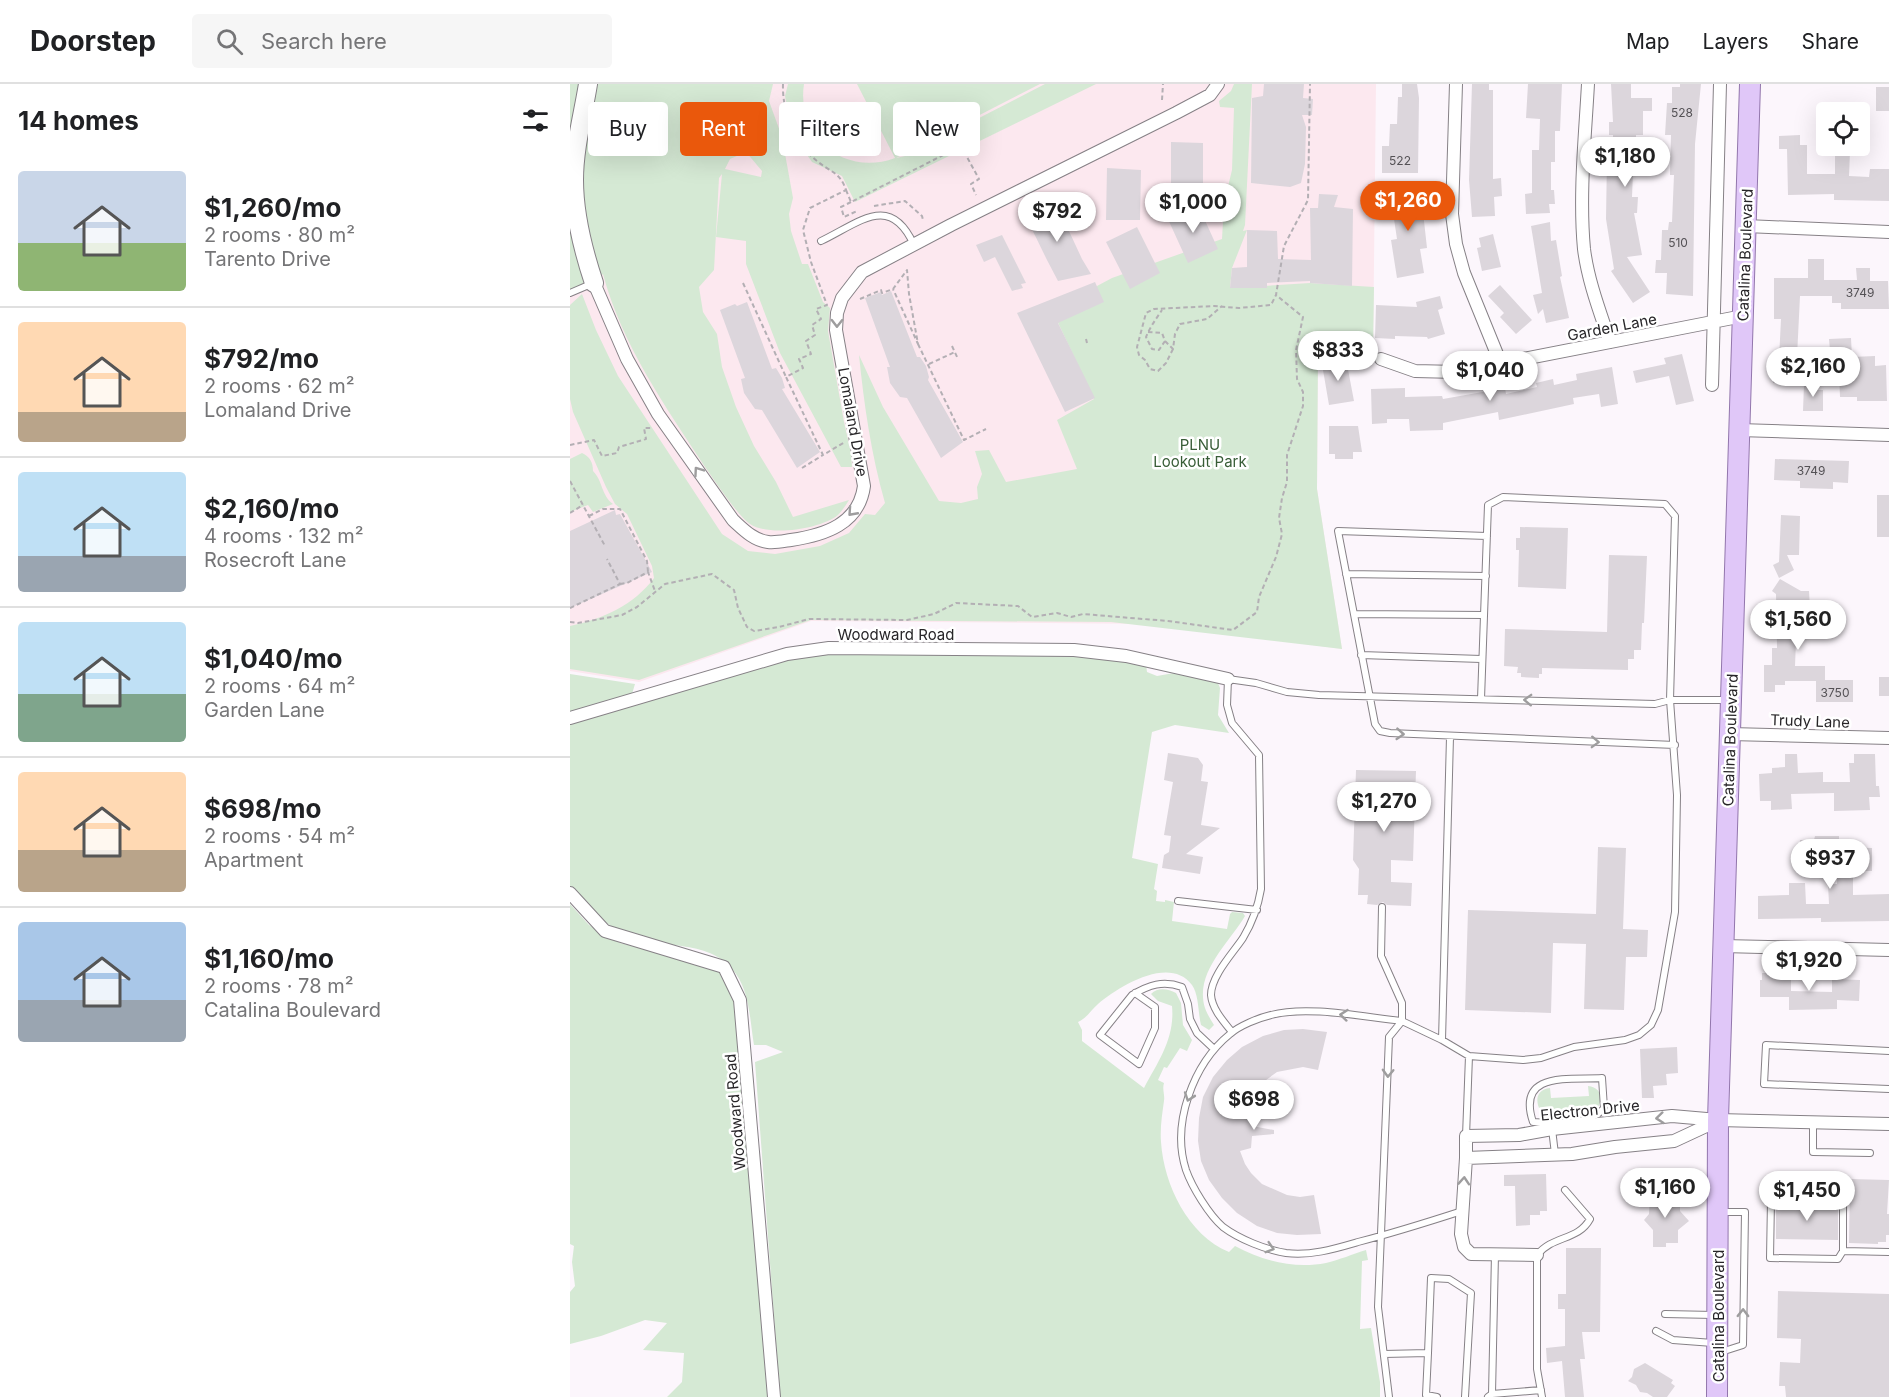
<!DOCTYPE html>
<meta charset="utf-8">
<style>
:root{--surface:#fff;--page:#f6f6f6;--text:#202124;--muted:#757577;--line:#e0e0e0;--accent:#ea580c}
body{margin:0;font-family:Inter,sans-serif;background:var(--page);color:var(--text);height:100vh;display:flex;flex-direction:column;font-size:22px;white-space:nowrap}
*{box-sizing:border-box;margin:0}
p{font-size:20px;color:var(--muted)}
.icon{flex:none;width:33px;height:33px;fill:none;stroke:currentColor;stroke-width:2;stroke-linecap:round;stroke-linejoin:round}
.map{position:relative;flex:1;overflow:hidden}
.drawer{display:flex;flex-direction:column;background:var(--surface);width:570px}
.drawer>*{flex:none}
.hud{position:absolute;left:18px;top:18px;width:570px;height:54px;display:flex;gap:12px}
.buttons{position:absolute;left:1246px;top:18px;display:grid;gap:12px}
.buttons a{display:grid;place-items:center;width:54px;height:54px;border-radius:6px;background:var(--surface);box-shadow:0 6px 24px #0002;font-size:30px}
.price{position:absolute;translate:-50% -51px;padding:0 14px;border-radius:21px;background:#fff;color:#222;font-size:20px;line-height:39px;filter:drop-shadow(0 2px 3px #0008)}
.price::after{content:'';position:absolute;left:50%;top:36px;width:18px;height:14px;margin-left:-9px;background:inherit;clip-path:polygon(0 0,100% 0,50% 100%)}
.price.selected{background:var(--accent);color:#fff}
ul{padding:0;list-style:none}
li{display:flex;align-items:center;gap:18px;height:150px;padding:0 18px}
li+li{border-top:2px solid var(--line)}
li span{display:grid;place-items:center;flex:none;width:168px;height:120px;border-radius:6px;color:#555}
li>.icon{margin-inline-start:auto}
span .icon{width:72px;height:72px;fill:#fffc;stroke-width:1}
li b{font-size:26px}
h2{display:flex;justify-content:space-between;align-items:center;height:72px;padding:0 18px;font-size:26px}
.tag{padding:0 21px;border-radius:6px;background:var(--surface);box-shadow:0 6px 24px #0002;font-size:21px;line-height:54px}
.tag.selected{background:var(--accent);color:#fff}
header{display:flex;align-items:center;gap:36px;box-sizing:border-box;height:84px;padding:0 30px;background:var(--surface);border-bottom:2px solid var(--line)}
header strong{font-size:28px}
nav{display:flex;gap:33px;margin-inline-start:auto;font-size:21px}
.search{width:420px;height:54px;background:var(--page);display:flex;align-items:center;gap:15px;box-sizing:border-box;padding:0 21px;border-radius:6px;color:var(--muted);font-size:22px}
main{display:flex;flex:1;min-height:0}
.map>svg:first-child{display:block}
</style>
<header>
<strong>Doorstep</strong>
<div class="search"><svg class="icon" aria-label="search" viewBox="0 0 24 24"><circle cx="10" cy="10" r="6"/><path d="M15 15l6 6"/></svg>Search here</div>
<nav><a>Map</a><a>Layers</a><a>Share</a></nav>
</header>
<main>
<section class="drawer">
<h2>14 homes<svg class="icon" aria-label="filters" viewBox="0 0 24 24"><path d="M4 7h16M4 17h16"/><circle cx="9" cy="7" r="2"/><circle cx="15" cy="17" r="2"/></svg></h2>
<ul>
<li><span style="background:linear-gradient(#c9d6e8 60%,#8fb573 0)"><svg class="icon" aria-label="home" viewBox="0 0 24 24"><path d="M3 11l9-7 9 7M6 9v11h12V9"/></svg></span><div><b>$1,260/mo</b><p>2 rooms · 80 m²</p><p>Tarento Drive</p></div></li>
<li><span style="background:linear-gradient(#ffd9b3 75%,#b9a48a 0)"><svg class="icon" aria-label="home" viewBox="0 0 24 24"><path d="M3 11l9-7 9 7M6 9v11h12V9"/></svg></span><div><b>$792/mo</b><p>2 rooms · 62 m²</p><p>Lomaland Drive</p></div></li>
<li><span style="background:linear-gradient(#bfe0f5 70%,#9aa5b1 0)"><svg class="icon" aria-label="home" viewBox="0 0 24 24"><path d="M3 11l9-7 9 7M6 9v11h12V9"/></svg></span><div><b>$2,160/mo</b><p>4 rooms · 132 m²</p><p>Rosecroft Lane</p></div></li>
<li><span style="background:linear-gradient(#bfe0f5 60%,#7fa58c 0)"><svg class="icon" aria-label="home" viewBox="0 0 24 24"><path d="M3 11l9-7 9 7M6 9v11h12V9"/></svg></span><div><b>$1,040/mo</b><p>2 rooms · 64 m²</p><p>Garden Lane</p></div></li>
<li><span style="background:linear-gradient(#ffd9b3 65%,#b9a48a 0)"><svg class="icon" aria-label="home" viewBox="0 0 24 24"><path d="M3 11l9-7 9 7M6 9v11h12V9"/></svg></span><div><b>$698/mo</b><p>2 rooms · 54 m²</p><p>Apartment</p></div></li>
<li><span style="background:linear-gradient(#a9c7e8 65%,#9aa5b1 0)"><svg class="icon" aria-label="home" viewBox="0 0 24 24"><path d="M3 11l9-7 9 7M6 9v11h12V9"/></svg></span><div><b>$1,160/mo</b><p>2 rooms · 78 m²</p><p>Catalina Boulevard</p></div></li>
</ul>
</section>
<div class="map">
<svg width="1319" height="1313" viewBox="0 0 1319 1313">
<rect width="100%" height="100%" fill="#fcf6fc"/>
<!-- education -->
<path fill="#fce8ef" d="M0,0H806L803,269L748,259L747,405L772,565L587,540L241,537L69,598L0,587Z"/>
<!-- green -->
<path fill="#d5e9d4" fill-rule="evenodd" d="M0,0H203L199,17L212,53L223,114L219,130L221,147L232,180H238L253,218L260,224L258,247L274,338L281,369L282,383H271L210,269L176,180V157L146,153L152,90L149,94L144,186L129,203L133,228L147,250L152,283L166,323L184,362L206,398L223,433L279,416C276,421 272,427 268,431C251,445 199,453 180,440C167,431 145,397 135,383C95,322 52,261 33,190L26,198L0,207ZM176,68L192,87L191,93L155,85L160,75Z
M218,0H234C226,53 274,93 325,74L287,0H470L326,74L335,72L475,0H526L285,118L272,92L242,78L222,49L215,12Z
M664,0H682L675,141L673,147L677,146L662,184L660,204L740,199L804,203L803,269L795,268V278L748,270L747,405L772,565L541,538L241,536L69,596L0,585V542C33,535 64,521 84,494L82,482L57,430L45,420L36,403L3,328L0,315V221L12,210L26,246L48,292L152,450L178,467L205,470L250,462L279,449L295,430L305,431L315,419C301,370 294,320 289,271L313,323L369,417L391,419L408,415L407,403L412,390L405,367L419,366L436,398L507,385L487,336L524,315L482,226L542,194L652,155L654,119L662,86L664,24L650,23L649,17L661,7Z
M12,369C20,373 23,378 23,387C33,397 31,411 43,420L23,428L18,421L0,428V375Z
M239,570L529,571L576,580L577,588L587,592L604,589L648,599L650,604L648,631L659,649L605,641L582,648L562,774L588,780L584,805L587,807L586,817L595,818V816L604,818L602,837L657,845L660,830L662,828L673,829L675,832C659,859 624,889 635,924C637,930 641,936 644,941L639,946L631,941C628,929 629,911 622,901C600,871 549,902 528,920C521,926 517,934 508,938L512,946V957L574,1004C589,976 605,954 602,922L588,917L581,910C588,903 598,905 606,909L611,919L613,941L622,956L617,967L610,964L597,984L594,983L588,996L594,999C592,1006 595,1010 594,1017C592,1031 590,1044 591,1058C594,1101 618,1151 659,1168L665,1162C693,1177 724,1185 756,1179C769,1176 783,1170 796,1166L798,1176L792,1177L790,1245L801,1244L810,1298V1313H210L185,978L213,968L196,961H184C180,938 180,910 166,890C142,854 92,866 57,851C36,841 15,823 0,806V639Z
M0,590L65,600L62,610L0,629Z
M0,820L19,841L50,859L115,875L149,887L166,919L200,1313H97L112,1298L114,1269L73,1266L97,1239L75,1236L31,1252L0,1260V1208L5,1202L2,1178L4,1162L0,1160Z
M1018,1002C1033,1004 1034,1017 1025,1027L991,1030L986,1033L978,1035C966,1027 961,1006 980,1004L981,1014L1019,1012Z"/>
<!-- building -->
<path fill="#dcd6dc" d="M694,0H734L733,14L743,15L742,31H732L736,43L735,80L731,99L720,103L681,99L682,14L693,12Z
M832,0H847L849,14L848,89H812V62H819L820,40H827L828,13H832Z
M902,0H919V6H923V95L931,94L932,112L924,113L925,132L902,133L899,96Z
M958,0H992L990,47H985V78H981V106H984L985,120H979L980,129L956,130L955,110L962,109V66H969L970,35L956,34Z
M1041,0H1061V14H1082V27H1073V51H1066V89H1063L1062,113H1068L1067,129H1064L1072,171L1057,173L1080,208L1063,219L1041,187L1044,185L1036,135L1037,73H1043V51H1039V38H1043Z
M1110,0H1131L1125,60L1123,212L1096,210L1097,189H1085L1086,176H1091L1092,146H1098L1099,138H1102L1104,91H1100L1101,51H1095L1097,19H1102V3H1110Z
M1306,3H1319V27H1306Z
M1230,51V61H1237V90H1265V68H1280L1279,92L1299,93L1300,85H1319V117L1264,116V110L1218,111L1217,65H1209V52Z
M601,58L633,59V108H601Z
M537,84L571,86L570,136H536Z
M848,105L849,119H852L857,164L850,165L854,189L827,194L821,156L827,155L824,135L817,136L815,123L822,122L820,109Z
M749,110L768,111L764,123L783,125L782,202L740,199V197L697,199V204H660L662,184L677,183V146L707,147L708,175L741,176L740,124H748Z
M486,119L512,175L521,190L488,197L477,176L455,131Z
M628,121L648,165L618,179L597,133Z
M980,138L981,157L986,156L992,192L990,193L999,234L976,239L973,225L968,230L963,211L972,209L961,142Z
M567,143L590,189L560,205L536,158Z
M923,150L931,183L912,187L907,164L911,163L909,154Z
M432,151L456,199L451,200L453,204L442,207L425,173L414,178L406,161Z
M1238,175H1254V196H1287L1286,184H1300V197H1318L1319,225H1271V219H1262V212H1230L1226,293L1232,300L1203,299L1204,275H1209L1211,235H1204V194H1238Z
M525,198L534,218L488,239L525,314L495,328L447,229Z
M930,201L962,236L946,250L930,233L934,229L918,212Z
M321,207L347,273H350L356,282L359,293L358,296L393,358L371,374L337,314L330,313L320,299L317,283H320L295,214L311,208L312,211Z
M870,212L873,224L868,226L875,250L858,255L857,253L825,252V255L805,254L806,221L847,223L846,218Z
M177,218L202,285L206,284L212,294L215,304L212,305L250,368L227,384L192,326L185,325L174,309L171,295L175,294L150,226L165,220L167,222Z
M1281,254L1282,273L1305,272V282L1316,281L1317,317H1287V313H1270L1269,288H1273L1272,266H1260L1259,255Z
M1112,270L1124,317L1106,321L1099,292L1066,299L1063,287L1096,280L1094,274Z
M776,275L784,317L759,321L753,286L757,285L756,278Z
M1042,283L1048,320L1031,323L1029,310L1003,314L1004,320L929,336L928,328L873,339V346L840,347L839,335H817V339L802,340L801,305L835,304V313L872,312L873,315L935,304L936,310L967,303L966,299L983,295L984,301L1007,296L1006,290Z
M1234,300H1248V306H1253V327H1233Z
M759,342H788L792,368H783V375H765V370H759Z
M1205,375L1279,377L1278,399L1263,398V405L1230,404V397L1204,396Z
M1307,411H1319V453H1307Z
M45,426L46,431L50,430L82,488L0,524V447Z
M1211,431L1230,432L1229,471H1217L1224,486L1209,494L1203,481L1209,478Z
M950,443L998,444L996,505L948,503L949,466H946V454H950Z
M1039,471L1077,472L1074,539H1072L1071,566H1064V575H1058V586L972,584V590H969V594L951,593V589H947L948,583L934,582L935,545L1037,548Z
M1210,495L1231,507H1239L1240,525H1229V557H1226L1225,582H1255V596H1283V618H1246V597H1215V601H1205V608H1194V581H1202V564H1207L1206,510L1202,507Z
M1309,593H1319V612H1309Z
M598,669L628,674L633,681L631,697L638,698L631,741L650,744L616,770L633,773L630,790L592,784L594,771L599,768L601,752L594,751L603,698L594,696Z
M1215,670H1227L1228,689L1253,688V698H1280L1279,679H1284V670H1305L1306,702H1309L1310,713H1299L1300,726L1264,727V709L1221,710L1222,725L1201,726V717H1190L1189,690L1202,689V684L1215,683Z
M786,686L846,687L843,777L821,776V798L842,799L841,822L817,821L813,818L807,821L797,820L798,811H788L789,785L783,776Z
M1245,752H1269V763L1302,764V787H1283V811L1319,810V837L1251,838V834L1188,835V812L1219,811V799H1235L1236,820H1259L1258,800H1267L1268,771H1230V756H1244Z
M1028,763L1056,764L1053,845L1078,846L1077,873H1056L1054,926L1014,925L1016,860L983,859L981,929L895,926L898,826L1026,830Z
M1192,889H1221V907L1262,908V895L1290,896L1289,917L1267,916V925L1219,926V913H1190V896H1192Z
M733,945L757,948L748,986L733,983L707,988L685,1004L671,1026L682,1030V1042L704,1046V1050L682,1052L681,1064L670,1067L675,1080L681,1089L692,1100L717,1111L730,1113L744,1111L751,1150L727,1151L707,1149L687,1142L667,1129L652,1114L639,1096L631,1077L628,1057L629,1034L633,1013L643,993L657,976L672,963L693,952L714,946Z
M1107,963L1108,989L1096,990L1097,1001L1083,1002L1084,1014H1072L1070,965Z
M976,1090L977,1127H970V1131H960V1141L946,1142L945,1102H934V1091Z
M1280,1095L1319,1096L1317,1130H1319V1151H1316V1158H1308V1160L1279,1159Z
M1080,1110L1102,1111V1116H1110V1127L1119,1137L1108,1146V1159H1096V1163H1083V1146L1074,1136L1079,1130Z
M1206,1121H1268V1156L1206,1155Z
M996,1164H1031L1030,1248H1012L1015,1275H1010L1014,1313H995L992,1277L977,1279L976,1264L995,1262V1225H988V1210H996Z
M1208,1207L1319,1210V1313H1216L1215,1302H1209L1210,1278L1230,1279L1231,1255L1207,1254Z
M1075,1279L1103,1296L1101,1299L1105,1302L1097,1313H1083L1077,1309L1070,1308L1066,1301L1058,1297L1062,1293L1064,1285Z"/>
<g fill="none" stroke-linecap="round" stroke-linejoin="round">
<!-- lane casing -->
<g stroke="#868186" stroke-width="8">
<path id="lane" d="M251,157C289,139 320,108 344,161
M0,209L21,200
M917,452L768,447L805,640L810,647L820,649L1105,661
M776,490L916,492
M784,530L914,531
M791,571L911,575
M608,817L687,826
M812,823L811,872L832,919V937C793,933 738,921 701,931C688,934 669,942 660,950C623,980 601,1040 616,1086C622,1103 639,1131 653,1143C669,1155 696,1166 716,1169C741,1172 764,1165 788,1158C823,1149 858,1138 892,1127
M565,909L585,923V944L569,980L530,951L562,911C579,901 593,896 612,903L618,920L620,935L627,949L644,965
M662,948C654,938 642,925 641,911C641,892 663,869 673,854C682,839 688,823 691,805L689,671L662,639L657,621L658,595L686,599L717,608L749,611L1085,620L1100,616H1158
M872,956L880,653
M1319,967L1196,961L1194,1000L1319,1005
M1032,994L1034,1024C1020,1042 984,1039 963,1038C946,987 999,996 1032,994Z
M1243,1039V1068L1300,1069
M982,1045L985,1070
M896,1052L899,972
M1201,1116H1273V1167L1268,1175L1200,1174Z
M1273,1167L1319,1168
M1095,1230L1144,1231
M1086,1247L1103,1256L1143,1259
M1151,1268L1173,1261L1175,1128H1152
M858,1269L861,1194L879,1195L901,1209L895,1313
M814,1270L858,1269L856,1311L867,1313
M922,1310L971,1306
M819,1313L808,1223L819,953L832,937L872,956L899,972L953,976L971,974L1004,963L1055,956L1069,951L1081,941L1088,926L1105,828L1107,711L1100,616L1105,432L1095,420L933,413L918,421L911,615
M918,1313L922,1310L925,1170
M972,1313L967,1285V1171C983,1151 1008,1157 1020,1135L995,1106"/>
</g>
<!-- street casing -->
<g stroke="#868186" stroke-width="14">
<path id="street" d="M886,0L882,130L886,160L894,189L931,280
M1018,0C1015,54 1009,111 1014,165C1018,197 1030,228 1040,258
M1176,142L1319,148
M24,199L57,275L88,330L163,436C173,445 183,456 198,458C205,459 214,457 221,456C255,451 289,440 294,402L266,246L267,229L272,214L292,188L381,141L606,29L640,11L648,0
M811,275L845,287L887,288L1173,232
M1142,301L1150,0
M1169,346L1319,351
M0,634L217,570L259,564L504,566L556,572L658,595
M1160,650L1319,654
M0,809L35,847L154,883L170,916L204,1313
M1153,862L1319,866
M896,1074V1052L949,1051L982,1045L1102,1032L1148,1036L1319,1040
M967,1171L901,1170L894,1163L891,1150L896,1074L1002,1070L1045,1063L1104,1057L1147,1037"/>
</g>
<!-- secondary casing -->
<g stroke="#868186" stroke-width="20">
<path id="secondary" d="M18,0C13,31 4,64 4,96C4,130 13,166 24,199"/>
</g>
<!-- primary casing -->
<g stroke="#9276ac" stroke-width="22">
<path id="primary" d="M1147,1313L1148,1036L1180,0"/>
</g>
<!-- path -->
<path stroke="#b3afb4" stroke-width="2" stroke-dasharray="4.5 3" stroke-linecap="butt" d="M213,0C212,27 224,59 247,77C260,88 270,88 276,106L240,124L233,146L241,178L257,221L246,225L251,235L242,241L245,251L236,257L241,270L229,275L233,284L216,293L253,371L275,358
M592,16L593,0
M276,106L281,118L391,62L409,95L401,100L406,111
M281,118L271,123L274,133L287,127
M304,122L335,117L352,132L353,136
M173,199L216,293
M290,215L311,206L312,209L323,205L337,186L339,210L348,260L323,205
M578,248L592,249L595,257L589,266L582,265L576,253C580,243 586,235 592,226
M516,255L517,259
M595,257L603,265L605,250L610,240L637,235L652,222
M348,260L394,356L416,345
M382,262L388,275
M603,265L596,279L588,287L580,285L575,276L569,271L567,263L576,229L584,225L644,222L669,224L701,221L706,211L714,162L738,116L740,0
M359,280L385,268
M0,361L24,356L32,372L47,369L49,363L76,355L74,344H81
M232,384L253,371
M0,397L35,462
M0,429L13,421
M19,432L33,425H50L77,477L78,488
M50,500L57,499L78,488L85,507
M0,524L50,500L37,475
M0,538L8,539L52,531L67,523L95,500L142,490L164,506L168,524L177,543L184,547L209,543L239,535L337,536L364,530L386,519L448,522L462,533L487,529L501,533L513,530L598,537L663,546L687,528L689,513L706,473L712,450L709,434L712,414L717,398V371L733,322V308L727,295L726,266L733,233L706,211"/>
<!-- lane -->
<use href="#lane" stroke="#fff" stroke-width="6"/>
<!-- street -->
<use href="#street" stroke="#fff" stroke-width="12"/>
<!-- secondary -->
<use href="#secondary" stroke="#fff" stroke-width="18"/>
<!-- primary -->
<use href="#primary" stroke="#e0c7f8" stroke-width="20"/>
</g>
<!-- one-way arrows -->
<defs><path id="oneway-chevron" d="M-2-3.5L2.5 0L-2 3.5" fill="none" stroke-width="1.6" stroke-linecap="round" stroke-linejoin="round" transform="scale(1.5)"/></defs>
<g stroke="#9e9d9e">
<use href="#oneway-chevron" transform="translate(267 239) rotate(91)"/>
<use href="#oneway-chevron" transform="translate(128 387) rotate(-125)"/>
<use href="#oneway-chevron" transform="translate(282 428) rotate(132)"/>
<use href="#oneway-chevron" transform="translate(958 616) rotate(-178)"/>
<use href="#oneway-chevron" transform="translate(830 650) rotate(4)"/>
<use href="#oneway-chevron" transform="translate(1025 658) rotate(2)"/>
<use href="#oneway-chevron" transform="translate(774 931) rotate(-174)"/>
<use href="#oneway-chevron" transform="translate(818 989) rotate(92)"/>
<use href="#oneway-chevron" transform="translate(619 1013) rotate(109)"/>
<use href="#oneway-chevron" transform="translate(1090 1034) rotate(174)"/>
<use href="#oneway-chevron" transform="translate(894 1097) rotate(-86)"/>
<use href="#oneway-chevron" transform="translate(700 1164) rotate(17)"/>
<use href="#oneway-chevron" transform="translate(1173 1229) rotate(-89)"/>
</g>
<g text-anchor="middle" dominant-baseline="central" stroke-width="5" stroke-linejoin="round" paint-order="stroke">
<!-- number labels -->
<g font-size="12" fill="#545155">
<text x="1112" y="28">528</text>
<text x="830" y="76">522</text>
<text x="1108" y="158">510</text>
<text x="1290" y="208">3749</text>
<text x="1241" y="386">3749</text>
<text x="1265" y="608">3750</text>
</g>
<!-- street labels -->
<g font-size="15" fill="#272528" stroke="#fff">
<text transform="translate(1175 171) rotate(-88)">Catalina Boulevard</text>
<text transform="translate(1042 243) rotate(-11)">Garden Lane</text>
<text transform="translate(283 338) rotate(80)">Lomaland Drive</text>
<text x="326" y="550">Woodward Road</text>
<text transform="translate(1240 637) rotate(2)">Trudy Lane</text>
<text transform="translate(1160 656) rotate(-88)">Catalina Boulevard</text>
<text transform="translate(1020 1026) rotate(-6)">Electron Drive</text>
<text transform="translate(165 1028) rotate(-95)">Woodward Road</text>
<text transform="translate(1148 1232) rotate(-90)">Catalina Boulevard</text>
</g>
<!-- park labels -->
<g font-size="15" fill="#385d37" stroke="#fff">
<text x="630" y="360">PLNU<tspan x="630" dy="17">Lookout Park</tspan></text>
</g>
</g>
</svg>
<div class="buttons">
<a><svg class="icon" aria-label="locate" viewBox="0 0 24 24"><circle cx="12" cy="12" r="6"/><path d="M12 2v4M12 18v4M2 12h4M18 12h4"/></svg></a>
</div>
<b class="price" style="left:1055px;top:104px">$1,180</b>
<b class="price selected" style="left:838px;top:148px">$1,260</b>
<b class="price" style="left:623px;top:150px">$1,000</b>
<b class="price" style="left:487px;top:159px">$792</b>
<b class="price" style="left:768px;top:298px">$833</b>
<b class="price" style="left:1243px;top:314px">$2,160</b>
<b class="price" style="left:920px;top:318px">$1,040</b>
<b class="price" style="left:1228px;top:567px">$1,560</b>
<b class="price" style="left:814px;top:749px">$1,270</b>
<b class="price" style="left:1260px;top:806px">$937</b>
<b class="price" style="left:1239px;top:908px">$1,920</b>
<b class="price" style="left:684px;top:1047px">$698</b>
<b class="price" style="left:1095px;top:1135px">$1,160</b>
<b class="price" style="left:1237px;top:1138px">$1,450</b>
<div class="hud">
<a class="tag">Buy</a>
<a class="tag selected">Rent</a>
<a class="tag">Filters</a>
<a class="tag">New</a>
</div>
</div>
</main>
